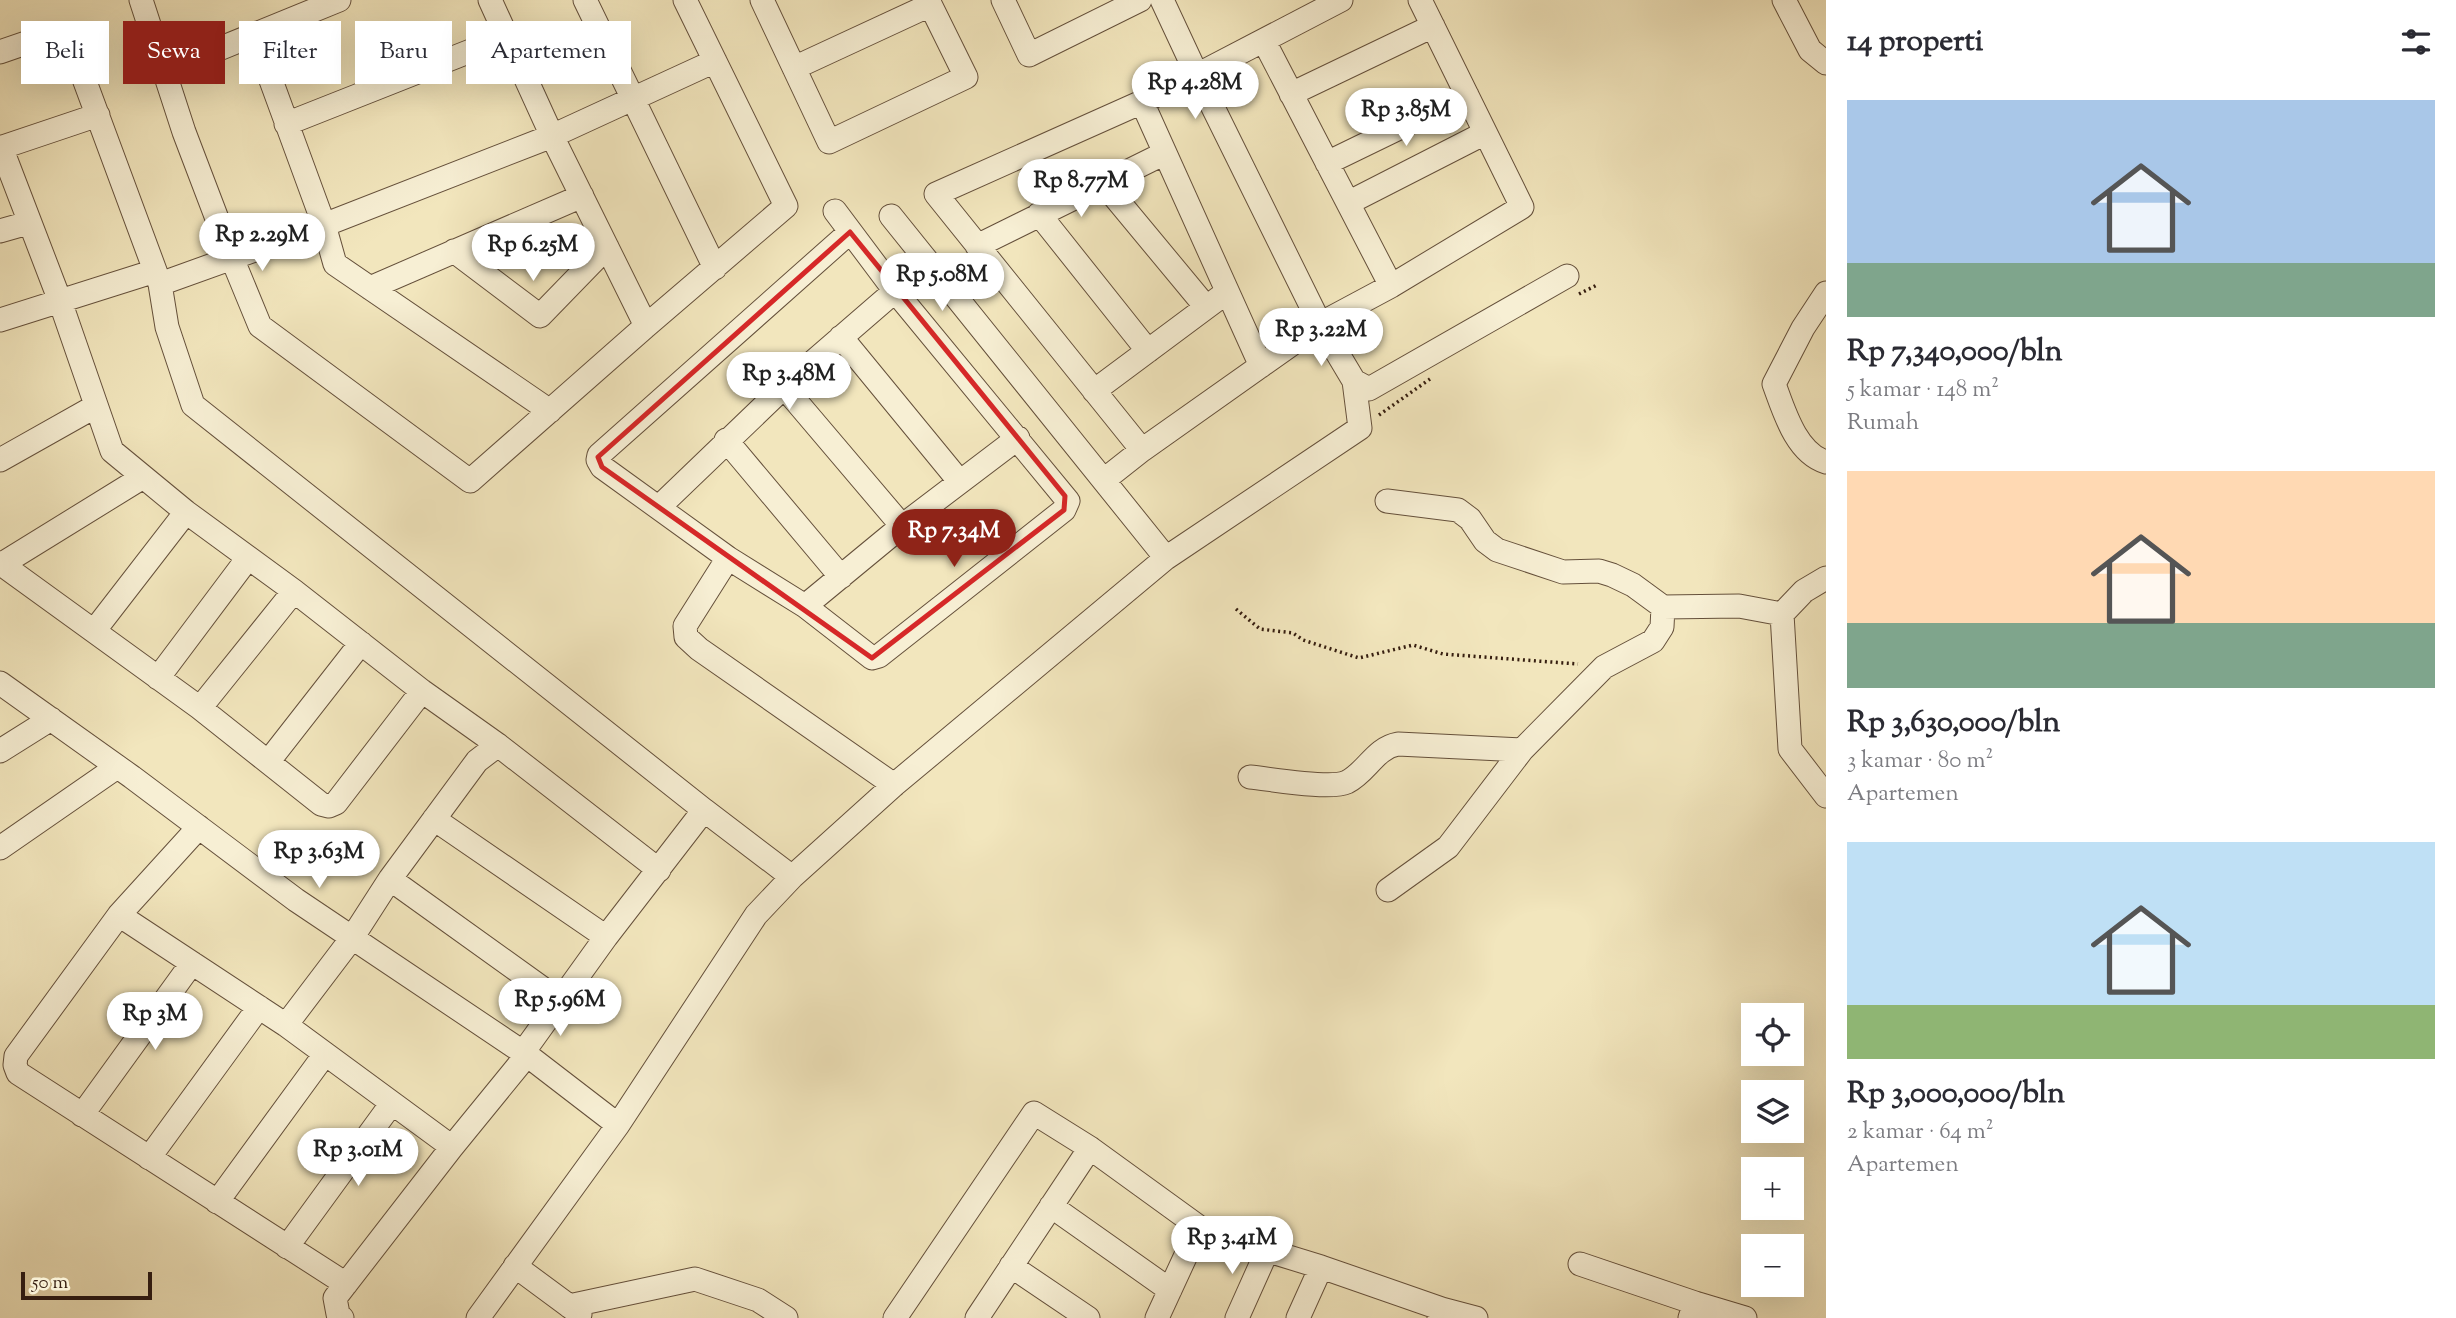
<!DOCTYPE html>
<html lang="id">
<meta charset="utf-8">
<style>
:root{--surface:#fff;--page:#f2f2f3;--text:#2b2b33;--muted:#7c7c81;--accent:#8f2418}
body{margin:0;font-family:"Sorts Mill Goudy",serif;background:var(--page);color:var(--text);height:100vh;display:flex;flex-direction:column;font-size:26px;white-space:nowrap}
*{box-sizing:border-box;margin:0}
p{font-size:23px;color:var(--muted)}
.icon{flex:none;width:38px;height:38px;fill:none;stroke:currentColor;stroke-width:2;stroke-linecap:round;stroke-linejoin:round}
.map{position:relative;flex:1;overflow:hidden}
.panel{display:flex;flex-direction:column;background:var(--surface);width:630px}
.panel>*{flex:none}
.banner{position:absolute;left:21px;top:21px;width:665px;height:63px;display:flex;gap:14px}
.buttons{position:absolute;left:1741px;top:1003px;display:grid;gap:14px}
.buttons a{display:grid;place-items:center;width:63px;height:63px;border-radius:0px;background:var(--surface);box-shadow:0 7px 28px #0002;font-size:35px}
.scale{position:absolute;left:21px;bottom:18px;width:131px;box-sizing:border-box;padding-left:7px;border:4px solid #361e10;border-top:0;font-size:19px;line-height:24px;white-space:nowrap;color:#361e10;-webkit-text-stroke:5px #f7efd4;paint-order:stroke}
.price{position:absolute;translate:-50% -60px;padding:0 16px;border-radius:24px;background:#fff;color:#222;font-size:23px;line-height:46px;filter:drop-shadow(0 2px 4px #0008)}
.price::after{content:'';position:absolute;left:50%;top:42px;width:21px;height:16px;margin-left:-10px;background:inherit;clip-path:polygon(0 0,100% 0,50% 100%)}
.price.current{background:var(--accent);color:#fff}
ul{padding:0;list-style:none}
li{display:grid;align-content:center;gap:14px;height:371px;padding:0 21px}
li span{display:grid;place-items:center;height:217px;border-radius:0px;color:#555}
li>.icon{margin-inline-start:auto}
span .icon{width:126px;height:126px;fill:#fffc;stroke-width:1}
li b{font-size:30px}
h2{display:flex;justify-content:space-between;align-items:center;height:84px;padding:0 21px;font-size:30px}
.chip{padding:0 24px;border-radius:0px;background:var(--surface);box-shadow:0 7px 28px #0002;font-size:24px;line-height:63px}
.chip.current{background:var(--accent);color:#fff}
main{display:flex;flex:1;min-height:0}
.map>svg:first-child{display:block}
</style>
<main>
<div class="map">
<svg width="1826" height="1318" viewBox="0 0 1826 1318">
<rect width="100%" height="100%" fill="#f2e6bd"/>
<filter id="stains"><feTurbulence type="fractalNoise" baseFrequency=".00286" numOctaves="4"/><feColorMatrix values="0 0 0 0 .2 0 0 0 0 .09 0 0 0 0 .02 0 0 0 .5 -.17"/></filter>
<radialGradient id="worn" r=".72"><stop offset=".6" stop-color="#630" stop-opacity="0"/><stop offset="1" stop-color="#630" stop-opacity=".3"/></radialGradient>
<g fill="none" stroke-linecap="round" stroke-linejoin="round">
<!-- minor casing -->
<g stroke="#65503b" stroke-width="25">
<path id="minor" d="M141,0L184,132L232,258L260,326L470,481L646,326L786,206L685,0
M490,0L552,136L646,326
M585,0L715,268
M762,0L829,142L966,77L928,0
M1003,0L1029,55L1140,0
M1162,0L1197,75L1142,102L1261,366
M1420,0L1522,207L1391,286L1320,324L1354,381L1369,389L1567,276
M1784,0L1810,50L1826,63
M254,34L324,225L335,264L550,411
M1264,41L1391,286
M0,52L52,34L61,35L74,52L160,284L167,327L193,405L704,810
M794,68L930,5
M165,71L339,0
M1291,94L1433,26
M286,124L506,37
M1,147L60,301L112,451L186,512L294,591L422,691L498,745L659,870
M0,148L98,115
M1327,163L1467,95
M1104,184L1206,307
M1348,203L1485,133
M835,211L895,291L1068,501L1064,510L879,656L872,658L805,606L728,558L602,467L598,460L599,455L850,232
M1039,214L1148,351
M891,216L1166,558
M0,231L28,223
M977,246L1165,153
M454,251L540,316L607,247
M160,284L324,225L552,136L715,61
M370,288L582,196
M1826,293L1803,328L1774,384C1784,411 1796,453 1826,462
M0,320L155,271
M841,337L960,482
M784,387L902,526
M1094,391L1227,292
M726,440L841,577
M1142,450L936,194L1142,102
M0,460L96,406
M1104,480L1142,450L1320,324L1197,75L1341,0
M1387,501L1458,510L1470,519L1485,541L1497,550L1563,572L1599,571L1612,575L1633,585L1663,607L1739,606L1782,614
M659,507L784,387L895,291
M728,558L685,626L686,637L699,649L894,785
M0,563L200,708L321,804L329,806L336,803L422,691
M2,564L143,477
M1826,578L1804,591L1782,614L1790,749L1826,796
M805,606L902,526L1018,438
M94,631L186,512
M158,678L248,558
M0,683L132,777L296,900L527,1055L618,1125
M200,708L294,591
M0,751L51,719
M268,762L361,643
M1250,777C1271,779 1330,790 1347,782C1367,772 1375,748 1398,744L1522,750
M434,819L606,937
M199,827L119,915L16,1056L15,1065L18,1073L346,1284
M0,848L117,767
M390,879L560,1001
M1388,890L1448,847L1522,750L1604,667L1653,641L1662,627L1663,607
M119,915L286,1025L452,1147
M286,1025L352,938L390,879L477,761L498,745
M82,1115L192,963
M149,1158L259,1007
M217,1202L325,1054
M1051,1206L1170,1290
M1243,1243L1321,1267L1442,1309
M287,1247L392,1103
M1580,1264L1695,1303
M515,1266L580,1314
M1011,1266L1088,1318
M569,1306L695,1279L758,1300L786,1318
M342,1318L338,1314L335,1298L452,1147L527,1055V1047L606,937L704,810L792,877
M478,1318L618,1125L756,915L792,877L894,785L1166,558L1360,428L1354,381
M895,1318L1034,1113L1090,1148L1199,1227L1157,1318
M977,1318L1090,1148
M1237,1318L1267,1251
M1298,1318L1321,1267
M1439,1318L1442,1309L1476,1318
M1690,1318L1695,1303L1745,1318"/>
</g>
<!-- path -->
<path stroke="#361e10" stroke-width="3.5" stroke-dasharray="2 3.5" stroke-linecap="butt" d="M1579,294L1597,285
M1379,415L1430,379
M1236,609L1260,629L1293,633L1303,640L1359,658L1413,645L1443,654L1578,664"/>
<!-- minor -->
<use href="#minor" stroke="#f7efd4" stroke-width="23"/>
</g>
<!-- marked area -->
<path fill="none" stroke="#d62828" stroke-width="5" stroke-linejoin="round" d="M850,232L1065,496L1064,510L872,658L602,467L598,457Z"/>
<rect width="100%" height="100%" filter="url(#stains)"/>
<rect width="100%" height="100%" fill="url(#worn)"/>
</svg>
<div class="buttons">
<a><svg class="icon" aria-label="locate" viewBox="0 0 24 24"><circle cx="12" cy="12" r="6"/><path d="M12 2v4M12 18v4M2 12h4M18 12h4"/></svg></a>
<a><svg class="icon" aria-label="layers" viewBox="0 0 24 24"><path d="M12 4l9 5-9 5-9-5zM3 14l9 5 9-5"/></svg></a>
<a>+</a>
<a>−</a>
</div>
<div class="scale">50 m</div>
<b class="price" style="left:1195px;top:121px">Rp 4.28M</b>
<b class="price" style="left:1406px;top:148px">Rp 3.85M</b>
<b class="price" style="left:1081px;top:219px">Rp 8.77M</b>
<b class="price" style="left:262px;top:273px">Rp 2.29M</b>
<b class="price" style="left:533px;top:283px">Rp 6.25M</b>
<b class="price" style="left:942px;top:313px">Rp 5.08M</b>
<b class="price" style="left:1321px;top:368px">Rp 3.22M</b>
<b class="price" style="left:789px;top:412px">Rp 3.48M</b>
<b class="price current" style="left:954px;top:569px">Rp 7.34M</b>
<b class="price" style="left:319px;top:890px">Rp 3.63M</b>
<b class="price" style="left:560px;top:1038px">Rp 5.96M</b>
<b class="price" style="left:155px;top:1052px">Rp 3M</b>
<b class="price" style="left:358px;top:1188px">Rp 3.01M</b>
<b class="price" style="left:1232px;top:1276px">Rp 3.41M</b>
<div class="banner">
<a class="chip">Beli</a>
<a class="chip current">Sewa</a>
<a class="chip">Filter</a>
<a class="chip">Baru</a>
<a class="chip">Apartemen</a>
</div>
</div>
<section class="panel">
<h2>14 properti<svg class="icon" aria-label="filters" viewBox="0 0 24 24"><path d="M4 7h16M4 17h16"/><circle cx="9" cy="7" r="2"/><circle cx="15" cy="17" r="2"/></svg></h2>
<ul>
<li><span style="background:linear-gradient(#a9c7e8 75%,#7fa58c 0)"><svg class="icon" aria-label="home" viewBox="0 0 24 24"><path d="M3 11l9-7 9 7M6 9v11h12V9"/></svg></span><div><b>Rp 7,340,000/bln</b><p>5 kamar · 148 m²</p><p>Rumah</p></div></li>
<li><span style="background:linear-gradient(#ffd9b3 70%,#7fa58c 0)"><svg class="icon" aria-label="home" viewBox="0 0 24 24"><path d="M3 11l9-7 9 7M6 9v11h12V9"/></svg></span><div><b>Rp 3,630,000/bln</b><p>3 kamar · 80 m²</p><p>Apartemen</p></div></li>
<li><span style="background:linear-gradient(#bfe0f5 75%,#8fb573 0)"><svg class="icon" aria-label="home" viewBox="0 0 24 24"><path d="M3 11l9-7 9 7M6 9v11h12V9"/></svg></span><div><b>Rp 3,000,000/bln</b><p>2 kamar · 64 m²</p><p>Apartemen</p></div></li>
</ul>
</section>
</main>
